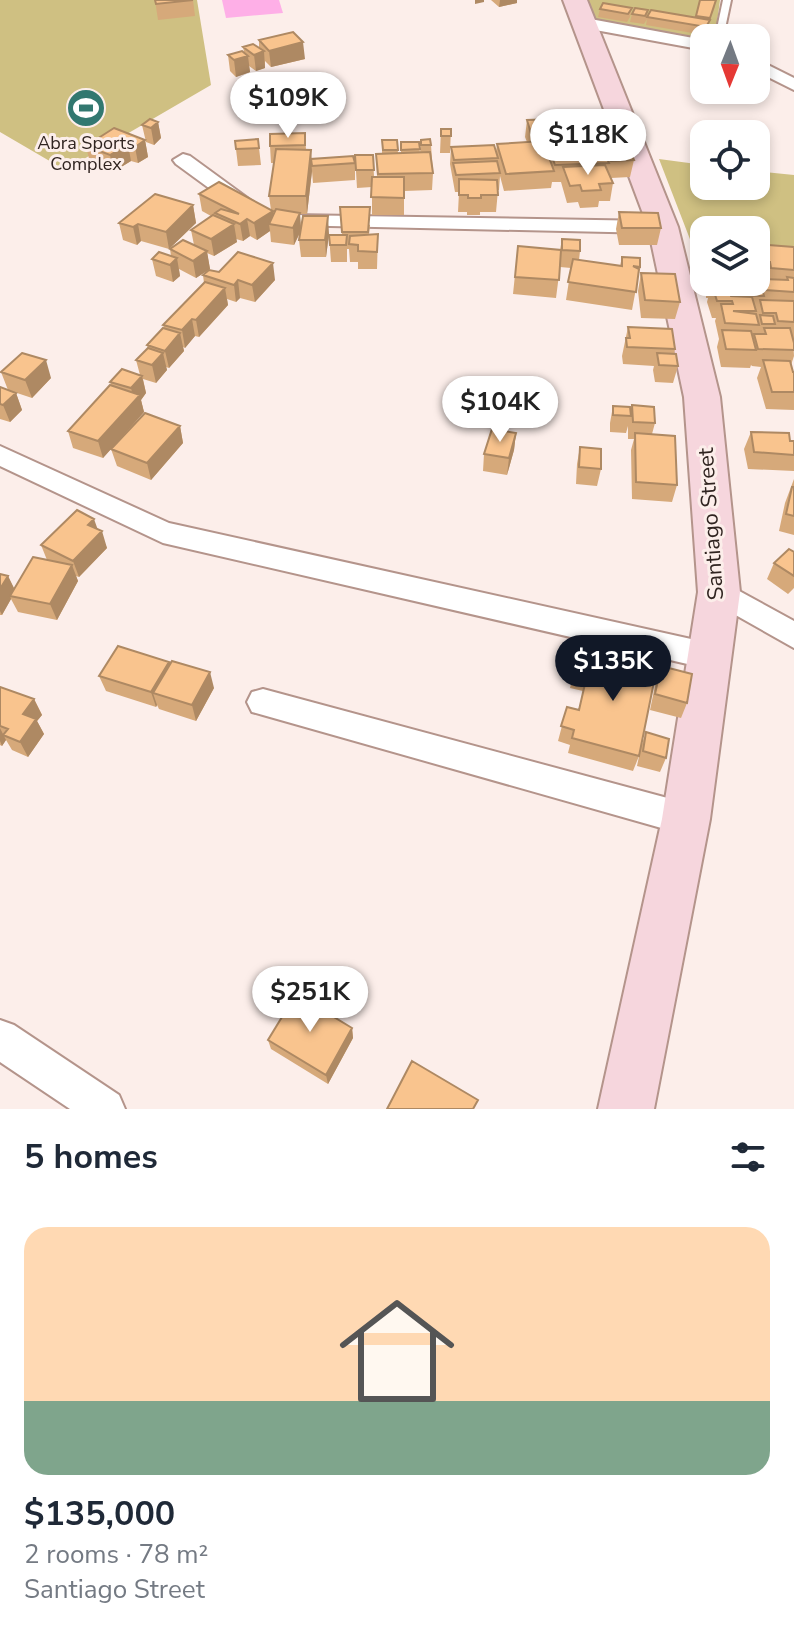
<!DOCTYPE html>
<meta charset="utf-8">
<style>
:root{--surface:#fff;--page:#f2f2f3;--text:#1f2937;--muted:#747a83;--line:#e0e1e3;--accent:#111827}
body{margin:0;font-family:"Nunito Sans",sans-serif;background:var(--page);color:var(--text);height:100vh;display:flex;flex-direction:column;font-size:30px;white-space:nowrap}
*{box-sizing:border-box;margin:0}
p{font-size:26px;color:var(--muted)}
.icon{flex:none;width:44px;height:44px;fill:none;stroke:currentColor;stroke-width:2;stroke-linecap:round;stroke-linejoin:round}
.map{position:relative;height:1109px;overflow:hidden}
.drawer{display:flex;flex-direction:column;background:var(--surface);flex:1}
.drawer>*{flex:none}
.needle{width:52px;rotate:181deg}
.fabs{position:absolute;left:690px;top:24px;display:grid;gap:16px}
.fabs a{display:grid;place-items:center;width:80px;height:80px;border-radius:16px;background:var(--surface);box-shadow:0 4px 12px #0003;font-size:40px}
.price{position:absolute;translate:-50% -68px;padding:0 18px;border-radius:28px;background:#fff;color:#222;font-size:26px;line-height:52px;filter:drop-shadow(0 2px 4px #0008)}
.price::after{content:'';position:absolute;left:50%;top:48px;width:24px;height:18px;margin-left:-12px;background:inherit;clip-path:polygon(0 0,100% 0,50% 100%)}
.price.selected{background:var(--accent);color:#fff}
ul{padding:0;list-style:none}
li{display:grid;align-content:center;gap:16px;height:424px;padding:0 24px}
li+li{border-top:2px solid var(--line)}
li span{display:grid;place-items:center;height:248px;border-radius:24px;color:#555}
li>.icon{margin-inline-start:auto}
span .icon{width:144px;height:144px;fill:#fffc;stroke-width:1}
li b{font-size:34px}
h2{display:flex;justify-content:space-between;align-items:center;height:96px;padding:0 24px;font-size:34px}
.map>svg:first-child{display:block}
</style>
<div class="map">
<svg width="794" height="1109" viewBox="0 0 794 1109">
<rect width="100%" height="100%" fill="#fceeea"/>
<!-- green -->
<path fill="#cfc082" d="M0,0H197L211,85L65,170L0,132Z
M587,0H720L715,38H704V41L596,22Z
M659,159L704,165V186H756V171L794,175V258L756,253V230H704V248L693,247Z"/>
<!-- water -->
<path fill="#feafe7" d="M222,0H279L283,13L226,18Z"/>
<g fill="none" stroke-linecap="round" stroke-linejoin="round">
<!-- lane casing -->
<g stroke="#b4948b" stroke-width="4">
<path id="lane" d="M723,0H731L723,38H715Z"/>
</g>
<!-- street casing -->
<g stroke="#b4948b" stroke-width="4">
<path id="street" d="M585,18L704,40V50L579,27L577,23Z
M756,59L794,78V90L756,71Z
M183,154L190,156L253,202L256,206L253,210H239L176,164L173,160Z
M292,215L654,221L665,227L654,233L285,225L282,221Z
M0,446L169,523L709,643L720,647L724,656L720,665L709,669L163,543L0,466Z
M719,580L794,621V648L709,600L705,592L709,584Z
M263,689L686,803L698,808L703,819L698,830L686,835L263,715L252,712L247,702L252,692Z
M0,1020L14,1025L119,1095L125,1109H70L0,1062Z"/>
</g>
<!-- secondary casing -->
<g stroke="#b4948b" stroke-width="4">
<path id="secondary" d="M563,0H587L678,227L720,397L740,592L710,819L654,1109H598L662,819L698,592L684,397L648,227Z"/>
</g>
<!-- lane -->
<use href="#lane" fill="#fff" fill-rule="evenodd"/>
<!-- street -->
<use href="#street" fill="#fff" fill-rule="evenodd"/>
<!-- secondary -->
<use href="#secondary" fill="#f6d6dd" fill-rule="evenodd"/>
</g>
<!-- wall -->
<path fill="#d6a97a" d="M155,0H193L195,16L158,20Z
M491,0H517V3L499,7Z
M700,0L715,7L704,35L646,25L647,19L644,24L630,22L632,14L648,10L647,16L696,18Z
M632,8L630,17L627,22L598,17L600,9Z
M259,40L305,59L271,67L265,61V68L256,71L249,66L250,72L236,77L230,71L228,55L244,52L243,47L259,48Z
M527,120L564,136L562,153L548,154L550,161L551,154L605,153V151L575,152L569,137L571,120L622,133L619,146L634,160L630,177L611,178L613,183L610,201H599L598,207L580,208L578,202L567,203L561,182H552L551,188L504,191L500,176L499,190H498L496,212H480V215H467V212H458L459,192H455L450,164L451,147L496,152L497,144L527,142L525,137Z
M158,122L161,138L154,145L146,142L142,125Z
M441,129H451L450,153H440Z
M305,133L306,150L312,159L355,163V180L313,183L312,171L307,214H300L301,229L329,234L326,257H301L299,240L301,231L294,245L271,242L270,231L257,240L250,236L243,241L236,239L237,242L214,256L207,253L210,269L196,278L179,269L180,276L173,282L156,276L152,259L171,256L170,249L194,245L191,230L211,216L202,211L199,194L271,210L269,196L274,163H271L270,146Z
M258,139L261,165L238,166L235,141Z
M145,140L148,157L138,163L131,161L113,172L90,163L86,146Z
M382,140H397L398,153H401V142H419L420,153L421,140L431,145L433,173L432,190L404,191V215H372V187L357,188L355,155H373L374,177H377L376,154H382Z
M193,205L196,223L169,249L141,241L137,245L123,240L119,223Z
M340,207L370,225L369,235L378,234L377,269H358V262H350L349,249H347V262H331L329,235H342Z
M619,212L661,228L657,245H619L616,229Z
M562,239L580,251L579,260L620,266L622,257L640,267L632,310L566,300L571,268L560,267L556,298L513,294L518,246L560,250Z
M756,244L794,247V339H793L794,356L791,365L793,372H794V410L766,409L757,378L761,367L752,366L751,365L750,368L721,367L717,347L719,339L715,321L716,318H712L707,302L708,298H706V282H748L744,296L747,288H759L762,279H756Z
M219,272L275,280L255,302L240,298L236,302L227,299L228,305L199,337L195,336L185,348L183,347L184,351L169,368L166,367L167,370L156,383L143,379L146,393L141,400L144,412L112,449L180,426L183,443L151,480L117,466L111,449L103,458L73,448L68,431L111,385L110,382L140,375L136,360L148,348L147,345L164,328L163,325L204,283L203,275Z
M641,273L680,302L675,319L641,318L638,291Z
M628,327L675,349L674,354L678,366L673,383L655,382L653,370L654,366L623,364L622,356Z
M1,372L51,378L32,398L8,390Z
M0,387L16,393L22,410L10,422L0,419Z
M632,405L655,423L652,434L677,485L672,502L632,499L631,450L634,439H628V426L626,433L610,432V423L613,406L630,411Z
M751,432L794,441V471L748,469L744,449Z
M516,433L514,450L507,475L483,471L484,454Z
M580,447L601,469L597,486L576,484L577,464Z
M794,479V535L779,531L785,503Z
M98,529L107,548L79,577L76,576L78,581L57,620L18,612L11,599L2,615H0V574L8,576L14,589L47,560L41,545Z
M794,552V588L788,594L767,579L774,563Z
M577,660L639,756L633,771L568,753L570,745L558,741L567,707L579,710L583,691L570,688Z
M169,662L170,665L214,688L196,721L159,709L157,705L156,707L106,691L99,676Z
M661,666L687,703L681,718L650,710L656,681Z
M0,687L34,699L42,715L37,721L44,734L28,757L12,750L6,740L2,746L0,745Z
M646,732L666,758L660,772L637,766L641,747Z
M352,1028L353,1038L328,1084L271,1049L268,1040Z"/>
<!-- shaded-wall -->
<path fill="#ae8963" d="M475,0H484V2L475,4Z
M500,0H517V3L499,7Z
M303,42L305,59L271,67L269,51Z
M264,51L265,68L256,71L254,55Z
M248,56L250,72L236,77L234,60Z
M158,122L161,138L154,145L151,128Z
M145,140L148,157L138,163L135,147Z
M128,144L131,161L113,172L110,155Z
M311,150L312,166L311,159L312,171L307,214L306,196Z
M193,205L196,223L169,249L166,232Z
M273,211L274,225L269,224L270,231L257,240L254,223Z
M300,213L301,230L294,245L293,228Z
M328,216L329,234L326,257L325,240Z
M247,219L250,236L243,241L240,224Z
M138,224L141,241L137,245L133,227Z
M234,224L237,242L214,256L211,239Z
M207,251L210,269L196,278L193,261Z
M177,258L180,276L173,282L170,265Z
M273,263L275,280L255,302L252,285Z
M238,280L240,298L236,302L234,285Z
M225,288L228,305L199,337L196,320Z
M192,319L195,336L185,348L182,330Z
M180,333L184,351L169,368L165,351Z
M163,353L167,370L156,383L152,365Z
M46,360L51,378L32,398L25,380Z
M142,376L146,393L141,400L144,412L103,458L98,441L134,401L131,388Z
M16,393L22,410L10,422L3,405Z
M180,426L183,443L151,480L147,463Z
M516,433L514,450L507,475L509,458Z
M94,519L99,533L102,531L107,548L79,577L73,561L88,525Z
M72,565L78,581L57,620L50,604Z
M8,576L16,592L10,596L11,599L2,615L0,611V589Z
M169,662L173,677L153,693L157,705L156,707L151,692Z
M210,672L214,688L196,721L192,705Z
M34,699L42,715L37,721L44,734L28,757L20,742L23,714Z
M0,728L6,740L2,746L0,741Z
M352,1028L353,1038L328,1084L326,1075Z"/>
<!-- building -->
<path fill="#f9c48e" stroke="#ae8963" stroke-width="2" d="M155,0H193L156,4Z
M700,0H716L710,18L696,16Z
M603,3L632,8L628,14L600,9Z
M635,8L648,10L645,16L632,14Z
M651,10L710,20L706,27L647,17Z
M293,32L303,42L269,51L259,40Z
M253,44L264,51L254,55L243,47Z
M242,51L248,56L234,60L228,55Z
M615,118L622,133L577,135L571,120Z
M150,119L158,122L151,128L142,125Z
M558,119L564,136L532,137L527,120Z
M114,128L145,140L135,147L128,144L110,155L86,146Z
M441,129H451V136H441Z
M305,133V145L270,146V134Z
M258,139L259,148L236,149L235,141Z
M430,139L431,145H421V140Z
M382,140H397L398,150H383Z
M543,141L554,171L506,174L497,144Z
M401,142H419L420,149L401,150Z
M494,145L498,158L454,160L451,147Z
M628,146L634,160L611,161L606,147Z
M276,149L311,150L306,196H269Z
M604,151L609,163L555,165L551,154Z
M430,152L433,173L378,174L376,154Z
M355,155H373L374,170H356Z
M353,156L355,163L312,166L311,159Z
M497,161L500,173L456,175L453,163Z
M605,165L613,183L599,184L601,190L582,191L580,185L570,186L563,167Z
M372,177H404V198L371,197Z
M459,179L497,180L498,195H481V198H468V195H459Z
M219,182L273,211L254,223L247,219L240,224L215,213L221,209L239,214L199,194Z
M155,194L193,205L166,232L138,224L133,227L119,223Z
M340,207H370L368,232H342Z
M276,209L300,213L293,228L269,224Z
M619,212L658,213L661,228H622Z
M213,215L234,224L211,239L191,230Z
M303,216H328L325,240H299Z
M378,234L377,252L358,251V245L349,244L350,236Z
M329,235H347L346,245H330Z
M562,239L580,240V251L562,250Z
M183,240L207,251L193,261L170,249Z
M756,244L794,247V270L771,268L770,262L756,261Z
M518,246L561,250L559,280L515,277Z
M159,252L177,258L170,265L152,259Z
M238,252L273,263L252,285L238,280L234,285L203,275L209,270L219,272Z
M622,257L640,258V267L633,266L639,269L636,292L568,282L573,259L622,266Z
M641,273L675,274L680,302L645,300Z
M787,277L794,278V292L765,290L763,279L788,280Z
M205,282L225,288L196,320L192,319L182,330L163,325Z
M712,285L728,286L731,296L752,297L756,311H733L756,314L759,325L725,323L721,304H733L732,301H717Z
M747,288L762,289L764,296H749Z
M760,300L794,301V322L778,321L776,313H763Z
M760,315L773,316L775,324H762Z
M628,327L672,329L675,349L627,347L626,338H630Z
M163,328L180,333L165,351L147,345Z
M764,328H790L794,343V350L758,349L754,334H766Z
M722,330L751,331L756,350L726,349Z
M148,348L163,353L152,365L136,360Z
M22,353L46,360L25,380L1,372Z
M657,353L676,354L678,366L659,365Z
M763,360L790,361L793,372H794V392H772Z
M122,369L142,376L131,388L110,382Z
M110,385L140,395L98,441L68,431Z
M0,387L16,393L3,405L0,404Z
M632,405L654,407L655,423L633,422Z
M613,406L630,407L631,416L613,415Z
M145,413L180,426L147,463L111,449Z
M492,429L516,433L509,458L484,454Z
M751,432L789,433L790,441H794V455L754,452Z
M635,433L675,436L677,485L636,482Z
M580,447L601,449V469L579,467Z
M792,487H794V516L786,514Z
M77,510L94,519L88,525L102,531L73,561L41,545Z
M789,549L794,552V576L774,563Z
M33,557L72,565L50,604L10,596Z
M0,574L8,576L0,589Z
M118,646L169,662L151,692L99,676Z
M594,651L657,667L639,756L572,738L574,730L561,726L567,707L579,710L587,675L574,672L577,660L590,664Z
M172,661L210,672L192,705L153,693Z
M661,666L692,674L687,703L655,694Z
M0,687L34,699L23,714L36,719L20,742L3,735L8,729L0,726Z
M646,732L669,739L666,758L643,751Z
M296,994L352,1028L326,1075L268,1040Z
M412,1061L478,1100L473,1109H387Z"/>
<!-- icons -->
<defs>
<g id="stadium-disc" transform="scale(2)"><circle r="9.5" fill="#327870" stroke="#fceeea"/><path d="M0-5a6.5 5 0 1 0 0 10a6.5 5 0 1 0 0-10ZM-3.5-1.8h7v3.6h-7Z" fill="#fff"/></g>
</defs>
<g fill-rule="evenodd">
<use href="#stadium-disc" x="86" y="108"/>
</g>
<g text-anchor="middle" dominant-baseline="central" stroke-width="6" stroke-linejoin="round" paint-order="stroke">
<!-- far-poi labels -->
<g font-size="18" fill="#302420" stroke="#fceeea">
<text x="86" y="143">Abra Sports<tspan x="86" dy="21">Complex</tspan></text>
</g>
<!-- street labels -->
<g font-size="22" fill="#302420" stroke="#fceeea">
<text transform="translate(711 524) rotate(-94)">Santiago Street</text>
</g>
</g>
</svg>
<div class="fabs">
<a><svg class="needle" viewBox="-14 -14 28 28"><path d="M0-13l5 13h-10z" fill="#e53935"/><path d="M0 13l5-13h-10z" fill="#747a83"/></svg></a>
<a><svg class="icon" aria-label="locate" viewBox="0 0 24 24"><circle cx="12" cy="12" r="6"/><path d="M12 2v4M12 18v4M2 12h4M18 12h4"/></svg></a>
<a><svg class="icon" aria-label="layers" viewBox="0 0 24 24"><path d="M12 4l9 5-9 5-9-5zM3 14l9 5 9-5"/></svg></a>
</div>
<b class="price" style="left:288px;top:140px">$109K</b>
<b class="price" style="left:588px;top:177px">$118K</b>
<b class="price" style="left:500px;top:444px">$104K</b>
<b class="price selected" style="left:613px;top:703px">$135K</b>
<b class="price" style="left:310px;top:1034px">$251K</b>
</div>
<section class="drawer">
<h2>5 homes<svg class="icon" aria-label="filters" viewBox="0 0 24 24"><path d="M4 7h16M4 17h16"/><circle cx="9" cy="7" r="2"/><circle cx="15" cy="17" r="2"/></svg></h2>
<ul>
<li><span style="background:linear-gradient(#ffd9b3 70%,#7fa58c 0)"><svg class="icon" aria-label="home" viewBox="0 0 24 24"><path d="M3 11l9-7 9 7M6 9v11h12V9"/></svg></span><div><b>$135,000</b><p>2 rooms · 78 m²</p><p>Santiago Street</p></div></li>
</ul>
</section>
